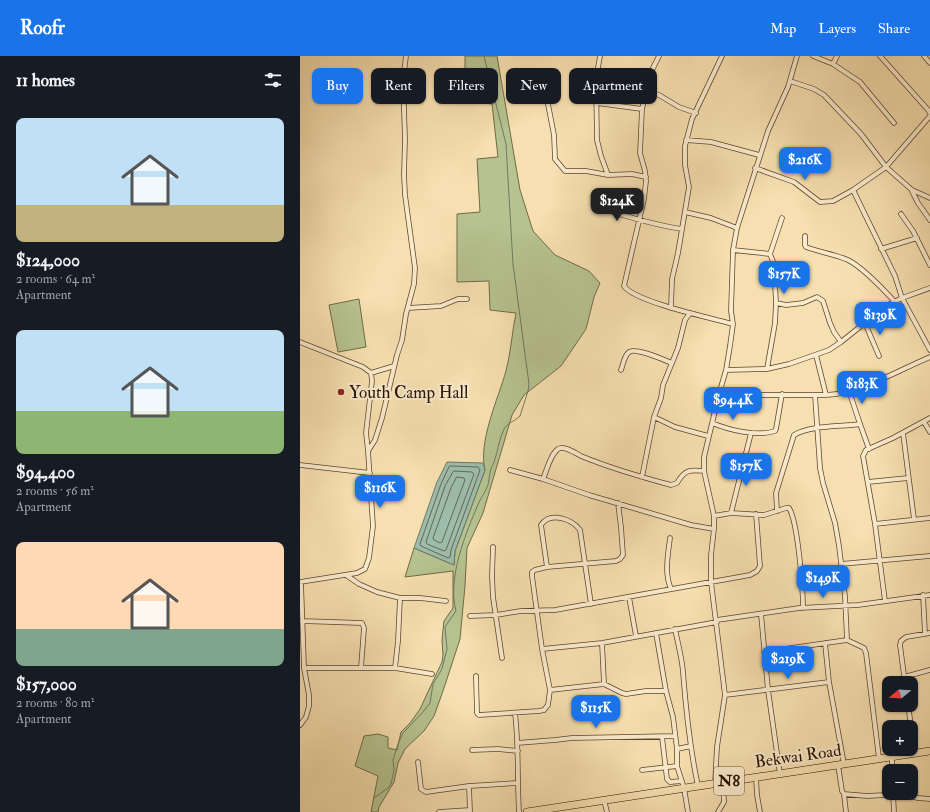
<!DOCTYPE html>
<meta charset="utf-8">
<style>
:root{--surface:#171b24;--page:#20242c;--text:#f1f3f6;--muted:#9ea1a6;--accent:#1a73e8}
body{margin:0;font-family:"IM FELL Double Pica",serif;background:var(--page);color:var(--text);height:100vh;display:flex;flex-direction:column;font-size:15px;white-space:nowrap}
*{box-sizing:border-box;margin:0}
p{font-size:13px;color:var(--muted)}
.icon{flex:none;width:22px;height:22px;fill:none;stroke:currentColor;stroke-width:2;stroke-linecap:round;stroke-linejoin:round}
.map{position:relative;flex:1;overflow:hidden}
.drawer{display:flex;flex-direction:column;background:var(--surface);width:300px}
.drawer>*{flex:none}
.guide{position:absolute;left:12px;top:12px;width:380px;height:36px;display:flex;gap:8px}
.needle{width:26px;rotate:252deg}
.tools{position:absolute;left:582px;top:620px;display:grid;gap:8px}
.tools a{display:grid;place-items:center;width:36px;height:36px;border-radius:8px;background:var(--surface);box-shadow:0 1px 3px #0004;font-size:20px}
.price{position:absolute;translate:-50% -34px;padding:0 9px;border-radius:8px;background:var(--accent);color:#fff;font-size:13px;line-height:26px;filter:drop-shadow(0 1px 2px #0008)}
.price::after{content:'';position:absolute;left:50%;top:24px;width:12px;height:9px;margin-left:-6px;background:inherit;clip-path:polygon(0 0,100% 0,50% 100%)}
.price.selected{background:#222;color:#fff}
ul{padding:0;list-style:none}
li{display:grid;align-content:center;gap:8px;height:212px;padding:0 16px}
li span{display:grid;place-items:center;height:124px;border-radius:8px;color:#555}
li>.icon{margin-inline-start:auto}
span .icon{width:72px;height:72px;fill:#fffc;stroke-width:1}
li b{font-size:17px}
h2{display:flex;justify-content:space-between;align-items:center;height:48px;padding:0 16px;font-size:17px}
.chip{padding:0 14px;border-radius:8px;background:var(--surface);box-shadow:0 1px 3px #0004;font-size:14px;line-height:36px}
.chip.selected{background:var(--accent);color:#fff}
header{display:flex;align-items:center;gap:24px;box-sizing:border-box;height:56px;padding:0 20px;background:var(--accent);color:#fff}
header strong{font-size:19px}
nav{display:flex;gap:22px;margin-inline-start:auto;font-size:14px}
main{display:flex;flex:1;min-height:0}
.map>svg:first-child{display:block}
</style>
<header>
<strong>Roofr</strong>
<nav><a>Map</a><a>Layers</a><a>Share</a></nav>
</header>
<main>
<section class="drawer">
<h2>11 homes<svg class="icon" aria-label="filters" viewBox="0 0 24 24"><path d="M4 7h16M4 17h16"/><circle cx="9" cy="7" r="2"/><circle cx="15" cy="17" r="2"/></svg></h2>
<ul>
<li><span style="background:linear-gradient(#bfe0f5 70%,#c2b280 0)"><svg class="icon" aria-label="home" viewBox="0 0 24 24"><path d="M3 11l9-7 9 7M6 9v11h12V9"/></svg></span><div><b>$124,000</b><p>2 rooms · 64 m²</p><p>Apartment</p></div></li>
<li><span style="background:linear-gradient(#bfe0f5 65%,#8fb573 0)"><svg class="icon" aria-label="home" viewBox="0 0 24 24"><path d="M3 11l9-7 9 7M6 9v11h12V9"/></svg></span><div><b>$94,400</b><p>2 rooms · 56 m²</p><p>Apartment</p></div></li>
<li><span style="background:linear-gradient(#ffd9b3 70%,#7fa58c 0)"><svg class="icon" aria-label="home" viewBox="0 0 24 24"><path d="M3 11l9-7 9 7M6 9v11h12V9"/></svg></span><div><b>$157,000</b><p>2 rooms · 80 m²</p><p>Apartment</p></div></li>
</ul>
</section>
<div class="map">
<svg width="630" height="756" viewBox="0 0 630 756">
<rect width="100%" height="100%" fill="#f6dfb0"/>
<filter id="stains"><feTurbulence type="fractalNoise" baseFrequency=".005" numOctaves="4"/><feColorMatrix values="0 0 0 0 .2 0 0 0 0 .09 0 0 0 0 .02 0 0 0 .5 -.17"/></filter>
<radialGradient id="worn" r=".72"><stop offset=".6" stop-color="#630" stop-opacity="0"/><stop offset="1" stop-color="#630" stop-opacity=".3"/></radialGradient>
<!-- green -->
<path fill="#b6c390" stroke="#706a48" d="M165,0H197L220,134L233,175L255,199L289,215L300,227L294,241L286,273L261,310L224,339L212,359L183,457L167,492L165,530L160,583L144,632L134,660L124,675L105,693L98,707L94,726L79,751L78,756H71L78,720L55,710L64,680L78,678L88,681V692L97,694L101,676L110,667L120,653L142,606L143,599L142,584L144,565L153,552V515L105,521L114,492L154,509L155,495L185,414C178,386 198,343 206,315C211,296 212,276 216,257L190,254L189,225L157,226V158L180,156L177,103L198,101L192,48L165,45Z
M59,243L66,291L38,296L29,249Z"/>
<!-- water -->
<path fill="#9dbdaa" stroke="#6f7866" d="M147,406L183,407L185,414L155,495L154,509L114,492L137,426Z"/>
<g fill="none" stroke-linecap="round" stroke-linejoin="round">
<!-- shore -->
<path stroke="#646756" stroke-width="1" d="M151,410L178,411L180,414L151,494L150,501L148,502L121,490L120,488L141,428L149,411Z
M154,415L172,416L174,418L146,494L144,495L127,488L126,486L145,430Z
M157,421L164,422L165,424L142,486L140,487L134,484L133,482L151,432Z"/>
<!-- stream -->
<path stroke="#6f7866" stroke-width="1" d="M74,742L88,732L91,728L94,714L93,704L98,688L103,677L123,656L130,647L133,628L142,613L147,593L145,571L156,555C147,521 166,477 179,446C182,440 186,435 188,429C189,425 189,421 190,417C190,413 193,410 194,406C198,395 199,383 204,373C208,366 214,366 220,360L228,335L229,328L213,208L206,88L184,0"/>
<!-- minor casing -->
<g stroke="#5e442d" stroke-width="5.5">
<path id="minor" d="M300,0L296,23L297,84L301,100L308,119L332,118L346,121
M359,0L348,22L347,33L342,53L340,97L345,115L346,125L344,143L324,230C335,246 411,262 433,268
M513,0L533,8L537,0
M580,0L629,55L630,57
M624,0L630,7
M533,8L560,26L594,67
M236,16L242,21L247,43L254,79L255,103L265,115H286L308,119
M490,25L514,33L524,39L561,78L586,111L612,134L630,142
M347,35L359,39L379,51L396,57
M297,47L342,53
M386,84L411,86L459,99
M455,112L494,126L520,146L533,145L553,134L586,111L630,60
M553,134L595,220L602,242L630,294
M612,135L618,147L630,164
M300,152C328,161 354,169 382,173
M385,156L411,162L437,172
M601,158L613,175L630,209
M505,180V189L506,191C519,196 534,198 548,204C562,211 584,234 595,246
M581,193L617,182
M433,194L470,198
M476,247L486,249L503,247L517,241L523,245L530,267L534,276L541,286
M108,252L141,250L158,243H167
M371,252L372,223L378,197L389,131L385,109V90L392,63L422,0
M565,267L579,300
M0,286L63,311L71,317L72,325L66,377L68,395L73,470L69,502L65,513L57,517L0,526
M467,313L475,267L476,247L474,208L470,198L482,162
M321,314C323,309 324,300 329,296C335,291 364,304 372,307
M426,314L467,313L489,308L529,294L541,286L586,250L602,242L630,232
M71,317L94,310
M549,335L560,368
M419,338L435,339H515
M526,339C559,338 599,314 630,301
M354,361L375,371L408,380
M624,366L630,376
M412,367C429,374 457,381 475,375L476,373L482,338
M603,377L614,463
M68,395L75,384L82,362L97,299L102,284L106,258L114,228L115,212L105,139L104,119L105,83L103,24L106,0
M0,409L70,417
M210,414L243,423L289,439L391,469L414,473
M342,421L354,361L361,342L363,329L378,292L385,264L390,257
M243,423C247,414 250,399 258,393C264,389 275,397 281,400C310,412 341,421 371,429L377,427C385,413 390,414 404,415
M568,426L608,422
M477,455L476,437L494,379C510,369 541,371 560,368L569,393
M431,457L464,459L486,452H489C498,466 503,534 503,552
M414,460L431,457L451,377
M575,468L630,462
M370,482C368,499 364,517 371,533
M193,491L192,520L193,541L202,602
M541,508L630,500
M247,511L241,469C250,455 272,463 280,474L291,548
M46,519L59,528L77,536L100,542H120L146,545
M623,539L625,578
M329,541L336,580
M585,545L575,468L563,400L566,394L593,382L630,362
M461,558L468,634L480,718
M170,560L196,559L221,555L255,554L450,519L457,515L460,510L456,458
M417,564L499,552L558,549L630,539
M2,565L62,567L64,572L61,612
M375,573C378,588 382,602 383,616C386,655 390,693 398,730
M356,577L366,635L373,661L377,693V710L384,732L388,756
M547,584L564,592L566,597L579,702
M302,587L304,628
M242,593L302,587L417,566
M464,596L547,584L545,540L539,490L535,467L523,427L520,412L515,339H526L516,299
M4,612H95L132,618
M95,612L98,585L100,542
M176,620L177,657L179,659L239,655L244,654L248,649L250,634L242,593L232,520V516L235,514L247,511L316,505L320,503L323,499L321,471L318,447
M604,621L630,614
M529,626L544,708
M605,627L600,589L601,585L606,581L630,577
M250,634L304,628L322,637L326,638L346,635H366
M425,639L529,626L525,587
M608,649L615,697
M215,657C219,690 217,723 219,756
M0,669L6,661L9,650V639L4,612L1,526
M362,681L367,723L370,726L382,725
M217,687L255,684L272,682L375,680
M377,693L391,690
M172,694L198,693L218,695
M592,701V715
M118,706L121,733L126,736L169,730L217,727
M538,709L542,735L544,738L567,740L603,738L618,742L630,743
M342,714L377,710
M456,721L457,739L460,756
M415,727L417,691L425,639L411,526V499L414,473V460L404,415V401L419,338L426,314L430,290L433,268L431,255L433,194L437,172L468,75L488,31L497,0
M169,730L170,756
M593,737L594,756
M544,738L546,756
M304,744L307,756
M139,756L170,754
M418,756L424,746L423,726"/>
</g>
<!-- trunk casing -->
<g stroke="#2b1101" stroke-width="8">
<path id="trunk" d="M227,756L630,695"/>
</g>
<!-- minor -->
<use href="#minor" stroke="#f9eacc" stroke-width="4"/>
<!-- trunk -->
<use href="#trunk" stroke="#f6dfb0" stroke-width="7"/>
</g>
<!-- markers -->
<circle fill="#8f2418" stroke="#f9eacc" stroke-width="1.5" cx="41" cy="336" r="4"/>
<g text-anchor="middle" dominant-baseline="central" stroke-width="4" stroke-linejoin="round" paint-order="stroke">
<!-- shield labels -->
<rect fill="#f9eacc" stroke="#69523e" stroke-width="1" x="414" y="711" width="30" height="28" rx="3"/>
<g font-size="16" font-weight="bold" fill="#2b1101">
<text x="429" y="725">N8</text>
</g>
<!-- poi labels -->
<g font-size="17" fill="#2b1101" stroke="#f9eacc" text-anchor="start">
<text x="49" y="336">Youth Camp Hall</text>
</g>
<!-- street labels -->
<g font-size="17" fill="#2b1101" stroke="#f9eacc">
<text transform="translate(498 700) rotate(-8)">Bekwai Road</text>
</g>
</g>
<rect width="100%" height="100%" filter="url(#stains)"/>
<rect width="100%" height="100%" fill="url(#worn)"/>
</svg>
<div class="tools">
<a><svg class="needle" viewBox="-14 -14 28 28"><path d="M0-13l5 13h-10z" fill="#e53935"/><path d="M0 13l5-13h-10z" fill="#9ea1a6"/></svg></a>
<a>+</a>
<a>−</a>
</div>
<b class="price" style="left:505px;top:125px">$216K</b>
<b class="price selected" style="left:317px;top:166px">$124K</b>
<b class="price" style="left:484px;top:239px">$157K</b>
<b class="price" style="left:580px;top:280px">$139K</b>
<b class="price" style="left:562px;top:349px">$183K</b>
<b class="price" style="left:433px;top:365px">$94.4K</b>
<b class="price" style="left:446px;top:431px">$157K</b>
<b class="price" style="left:80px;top:453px">$116K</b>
<b class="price" style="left:523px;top:543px">$149K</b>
<b class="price" style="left:488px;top:624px">$219K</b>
<b class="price" style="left:296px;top:673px">$115K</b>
<div class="guide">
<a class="chip selected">Buy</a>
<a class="chip">Rent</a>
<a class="chip">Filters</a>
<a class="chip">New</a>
<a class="chip">Apartment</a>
</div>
</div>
</main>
